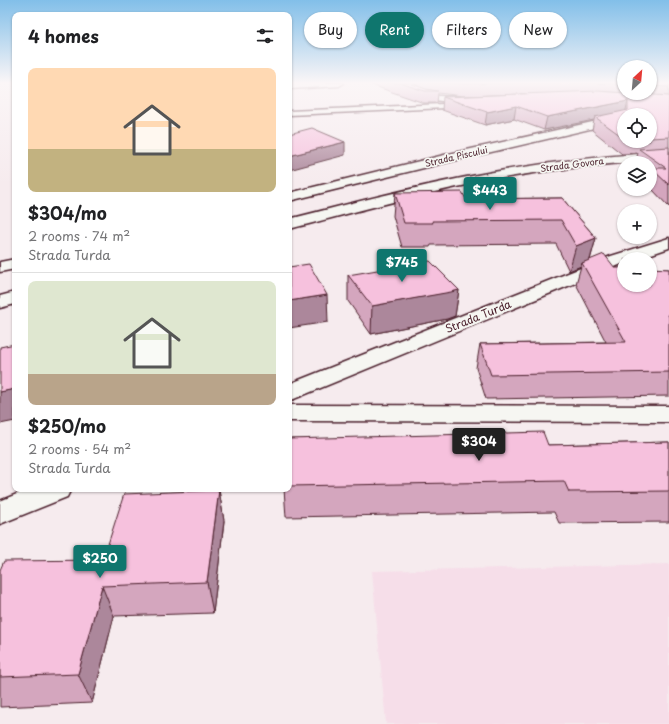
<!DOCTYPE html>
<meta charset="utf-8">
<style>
:root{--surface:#fff;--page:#f6f6f6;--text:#202124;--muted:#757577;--line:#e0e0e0;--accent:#0f766e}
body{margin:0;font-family:"Playpen Sans",sans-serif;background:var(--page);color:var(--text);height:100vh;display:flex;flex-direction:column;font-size:15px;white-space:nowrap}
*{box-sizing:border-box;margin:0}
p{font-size:13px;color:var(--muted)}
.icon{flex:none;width:22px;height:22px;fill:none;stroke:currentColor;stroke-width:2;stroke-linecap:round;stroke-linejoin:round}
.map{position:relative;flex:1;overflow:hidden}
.sheet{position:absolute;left:12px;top:12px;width:280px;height:480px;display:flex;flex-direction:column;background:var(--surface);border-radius:8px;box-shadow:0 1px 3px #0004}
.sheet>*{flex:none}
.banner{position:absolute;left:304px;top:12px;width:305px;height:36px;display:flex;gap:8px}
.needle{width:26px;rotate:26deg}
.fabs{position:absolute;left:617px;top:60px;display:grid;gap:8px}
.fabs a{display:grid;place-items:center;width:40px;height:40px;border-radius:50%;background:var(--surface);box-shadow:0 1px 3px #0004;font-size:20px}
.price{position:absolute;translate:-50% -34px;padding:0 9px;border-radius:4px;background:var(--accent);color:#fff;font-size:13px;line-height:26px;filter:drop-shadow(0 1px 2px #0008)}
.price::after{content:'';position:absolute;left:50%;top:24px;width:12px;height:9px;margin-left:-6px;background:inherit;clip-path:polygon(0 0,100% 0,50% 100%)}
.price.on{background:#222;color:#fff}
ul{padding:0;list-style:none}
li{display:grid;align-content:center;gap:8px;height:212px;padding:0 16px}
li+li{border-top:1px solid var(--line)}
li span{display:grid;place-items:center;height:124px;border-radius:8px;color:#555}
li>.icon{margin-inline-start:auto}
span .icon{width:72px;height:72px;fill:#fffc;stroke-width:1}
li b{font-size:17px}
h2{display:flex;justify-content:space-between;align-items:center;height:48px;padding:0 16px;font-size:17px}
.tag{padding:0 14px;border-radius:18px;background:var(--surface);box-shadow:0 1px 3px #0004;font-size:14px;line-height:36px}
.tag.on{background:var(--accent);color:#fff}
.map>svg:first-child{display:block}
</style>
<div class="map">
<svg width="669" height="724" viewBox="0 0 669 724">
<rect width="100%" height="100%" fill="#f6ebee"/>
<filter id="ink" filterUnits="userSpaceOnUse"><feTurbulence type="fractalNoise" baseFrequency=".025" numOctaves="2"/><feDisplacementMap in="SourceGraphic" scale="8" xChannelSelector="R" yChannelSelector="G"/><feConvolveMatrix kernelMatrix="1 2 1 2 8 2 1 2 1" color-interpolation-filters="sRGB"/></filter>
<g filter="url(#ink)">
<!-- built -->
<path fill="#f6dee9" d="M669,564V724H386L372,571Z"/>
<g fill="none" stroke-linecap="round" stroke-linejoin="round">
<!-- lane casing -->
<g stroke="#4a1f2b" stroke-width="3">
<path id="lane" d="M465,103H468V107L289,115V111Z"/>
</g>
<!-- street casing -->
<g stroke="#4a1f2b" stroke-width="3">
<path id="street" d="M289,83H344L339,86L289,89Z
M406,83H414V85C427,100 455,96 473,96L478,99C470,107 426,100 416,95C411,93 408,90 404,85Z
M624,115V121L444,163L289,201V193L444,155Z
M669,238V248L637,259H624V263L289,401V384L611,256Z
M15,259V269L0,272V262Z
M289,405L669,406V422L289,421Z
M29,489H71L67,497L0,524V501Z"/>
</g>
<!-- secondary casing -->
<g stroke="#4a1f2b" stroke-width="3">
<path id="secondary" d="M669,152V160C604,163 541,170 477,183C414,195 352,213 289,229V219C367,199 444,179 524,167C572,159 620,155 669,152Z
M15,292V304L0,308V296Z"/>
</g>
<!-- lane -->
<use href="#lane" fill="#f6f6f2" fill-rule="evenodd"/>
<!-- street -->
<use href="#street" fill="#f6f6f2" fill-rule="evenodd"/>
<!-- secondary -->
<use href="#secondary" fill="#f6f6f2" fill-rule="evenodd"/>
</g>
<!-- wall -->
<path fill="#d4a6be" stroke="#4a1f2b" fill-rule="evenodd" d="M366,83H411L419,86L416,84L415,83H624V93H650V83H669V207L650,187V163H635L638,153L622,154L592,130L594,120L544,130L514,119L485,125L442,110L443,97L525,94L463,96L438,93L437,103H424ZM624,115H650V141H624Z
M395,193L466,199L562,198L596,238L590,260L615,268L669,269V396L486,399L476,368L480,344L606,342L576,284L581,266L569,271L556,244L431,245L430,247H402L393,216Z
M348,275L459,290L455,316L447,319L371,334L348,301Z
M289,439L548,445L669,442V522L559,523L554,512L286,517L284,489H289Z
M219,490L224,521L213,613L114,616L92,703L0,707V570L103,560Z"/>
<!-- shaded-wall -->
<path fill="#ac879b" stroke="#4a1f2b" d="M628,101L625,114L595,117L594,120L544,130L547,117Z
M516,106L514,119L485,125L487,112Z
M345,142V155L289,170V156Z
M596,238L589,263H582L581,266L569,271L576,246Z
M459,290L455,316L447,319L371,334L372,306Z
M327,295L328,322L289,328V301Z
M15,389V421L0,424V392Z
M219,490L224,521L213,613L207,582Z
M102,586L114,616L92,703L78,674Z"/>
<!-- building -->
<path fill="#f6c1dd" stroke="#4a1f2b" d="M400,83H411L412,84L426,89L438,91H425Z
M447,83H514L464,84Z
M598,83H624V84Z
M650,83H669V87L650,86Z
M598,91L669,96V137L650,138V115H624V138L595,117L628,110V101L547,117L516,106L487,112L443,97Z
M312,128L345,142L289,156V134Z
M669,147V185L651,168H666L639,149Z
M462,192L466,199L562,198L596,238L576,246L561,220L432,221L433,223H404L395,193Z
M604,254L615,268H624V285H650V268L669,269V315H668L669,317V372L491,375L480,344L626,342L582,263Z
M430,261L459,290L451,292L372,306L348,275Z
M309,264L327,295L289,301V267Z
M15,344V389L0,392V347Z
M543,432L548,445L669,442V491L569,492L564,481L289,486V439Z
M219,490L207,582L102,586L78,674L0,677V570L4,561L103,560L124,494Z"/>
</g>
<!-- sky -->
<linearGradient id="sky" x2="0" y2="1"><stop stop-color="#82bfe9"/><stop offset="0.45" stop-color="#fbf6f7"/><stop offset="1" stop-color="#fbf6f7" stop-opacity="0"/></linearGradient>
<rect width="669" height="184" fill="url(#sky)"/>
<g text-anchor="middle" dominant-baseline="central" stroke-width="3.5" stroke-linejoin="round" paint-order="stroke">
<!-- far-street labels -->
<g font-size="9" fill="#4a1f2b" stroke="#f6f6f2">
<text transform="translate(456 156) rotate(-13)">Strada Piscului</text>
<text transform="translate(572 164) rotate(-7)">Strada Govora</text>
</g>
<!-- street labels -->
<g font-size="11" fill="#4a1f2b" stroke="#f6f6f2">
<text transform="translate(478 316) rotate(-22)">Strada Turda</text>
</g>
</g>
</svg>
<div class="fabs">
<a><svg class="needle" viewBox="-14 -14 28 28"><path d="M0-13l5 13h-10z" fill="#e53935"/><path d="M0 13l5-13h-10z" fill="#757577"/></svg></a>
<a><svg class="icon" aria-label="locate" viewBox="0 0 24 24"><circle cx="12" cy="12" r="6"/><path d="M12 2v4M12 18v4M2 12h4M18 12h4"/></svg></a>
<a><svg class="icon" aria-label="layers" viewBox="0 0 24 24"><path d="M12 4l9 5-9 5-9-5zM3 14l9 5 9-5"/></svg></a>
<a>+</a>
<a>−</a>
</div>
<b class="price" style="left:490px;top:211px">$443</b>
<b class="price" style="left:402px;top:283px">$745</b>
<b class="price on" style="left:479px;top:462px">$304</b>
<b class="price" style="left:100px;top:579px">$250</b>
<div class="banner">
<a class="tag">Buy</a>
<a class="tag on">Rent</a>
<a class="tag">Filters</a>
<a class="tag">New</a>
</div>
<section class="sheet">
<h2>4 homes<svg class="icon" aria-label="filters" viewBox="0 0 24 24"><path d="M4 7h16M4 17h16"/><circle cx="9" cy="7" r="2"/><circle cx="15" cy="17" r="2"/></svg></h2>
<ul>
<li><span style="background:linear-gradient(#ffd9b3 65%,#c2b280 0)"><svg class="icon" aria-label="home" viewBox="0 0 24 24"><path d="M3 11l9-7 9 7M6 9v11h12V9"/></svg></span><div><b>$304/mo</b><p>2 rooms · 74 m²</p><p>Strada Turda</p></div></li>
<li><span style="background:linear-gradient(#dfe7d0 75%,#b9a48a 0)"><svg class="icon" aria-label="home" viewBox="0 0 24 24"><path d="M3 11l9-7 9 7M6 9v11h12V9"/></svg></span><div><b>$250/mo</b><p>2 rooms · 54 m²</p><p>Strada Turda</p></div></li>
</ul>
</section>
</div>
